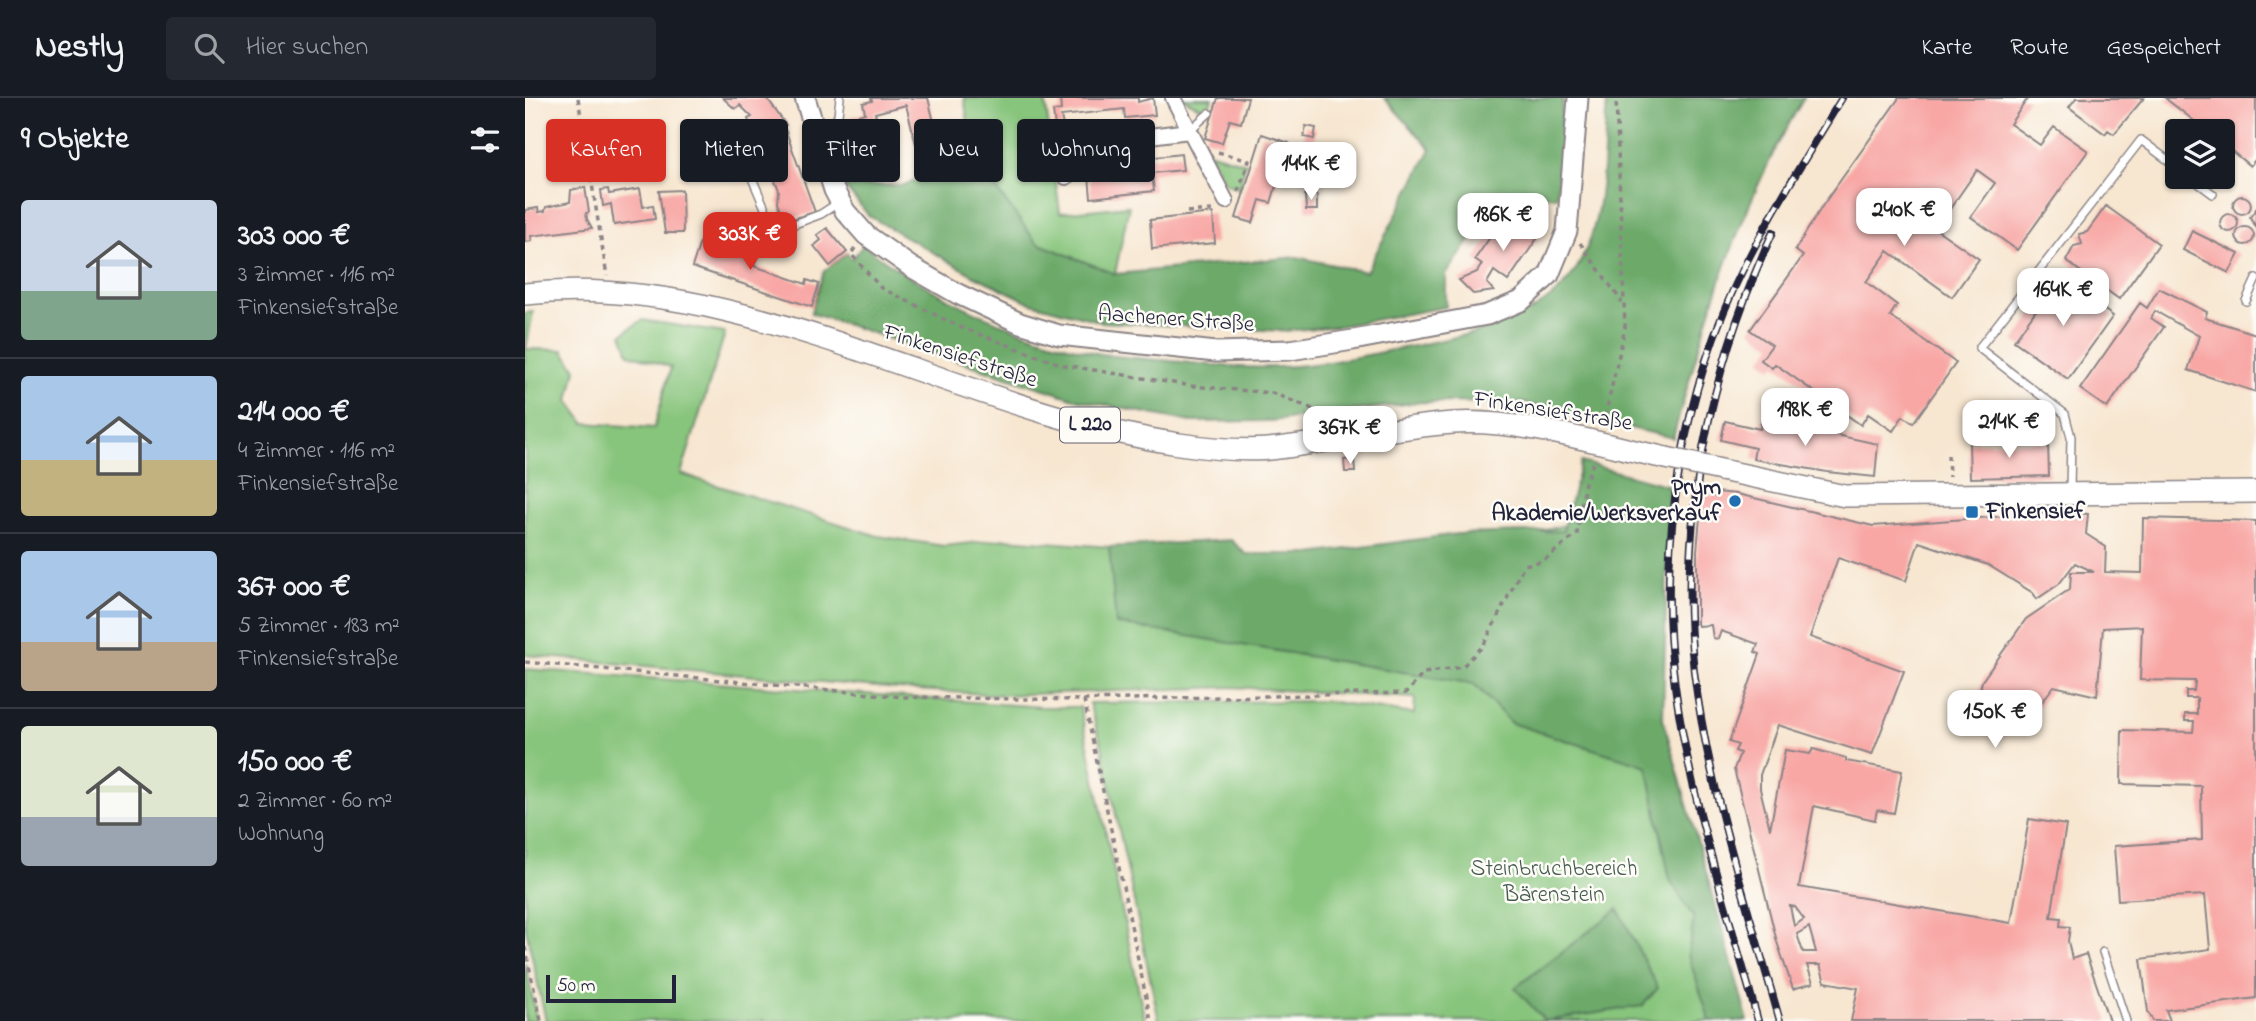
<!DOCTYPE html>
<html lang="de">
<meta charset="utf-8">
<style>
:root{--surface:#171b24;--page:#242831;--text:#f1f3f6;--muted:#9ea1a6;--line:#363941;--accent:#d93025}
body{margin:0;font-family:"Indie Flower",sans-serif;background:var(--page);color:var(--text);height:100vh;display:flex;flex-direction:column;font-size:26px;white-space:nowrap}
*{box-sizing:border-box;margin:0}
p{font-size:23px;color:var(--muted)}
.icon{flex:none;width:38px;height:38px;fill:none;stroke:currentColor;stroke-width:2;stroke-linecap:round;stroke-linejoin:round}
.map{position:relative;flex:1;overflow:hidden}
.sheet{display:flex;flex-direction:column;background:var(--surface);width:525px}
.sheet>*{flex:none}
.banner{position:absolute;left:21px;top:21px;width:665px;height:63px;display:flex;gap:14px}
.buttons{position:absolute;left:1640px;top:21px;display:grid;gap:14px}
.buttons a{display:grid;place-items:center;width:70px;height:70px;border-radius:7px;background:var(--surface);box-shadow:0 2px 5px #0004;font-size:35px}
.scale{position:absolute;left:21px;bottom:18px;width:130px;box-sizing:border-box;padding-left:7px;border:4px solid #22223b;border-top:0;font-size:19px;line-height:24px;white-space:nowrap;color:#22223b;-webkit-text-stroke:5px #fdfcf7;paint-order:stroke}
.price{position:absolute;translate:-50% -60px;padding:0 16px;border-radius:14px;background:#fff;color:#222;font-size:23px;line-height:46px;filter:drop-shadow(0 2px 4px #0008)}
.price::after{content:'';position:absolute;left:50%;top:42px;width:21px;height:16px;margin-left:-10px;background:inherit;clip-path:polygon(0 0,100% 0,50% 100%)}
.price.selected{background:var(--accent);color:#fff}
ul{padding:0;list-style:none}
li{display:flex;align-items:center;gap:21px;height:175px;padding:0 21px}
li+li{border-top:2px solid var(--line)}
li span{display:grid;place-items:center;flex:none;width:196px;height:140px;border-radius:7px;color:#555}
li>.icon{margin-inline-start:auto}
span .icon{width:84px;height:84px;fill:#fffc;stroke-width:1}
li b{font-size:30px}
h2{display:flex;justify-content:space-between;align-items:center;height:84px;padding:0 21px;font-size:30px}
.pill{padding:0 24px;border-radius:7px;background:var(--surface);box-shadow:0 2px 5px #0004;font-size:24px;line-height:63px}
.pill.selected{background:var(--accent);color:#fff}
header{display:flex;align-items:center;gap:42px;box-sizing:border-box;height:98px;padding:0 35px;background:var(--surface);border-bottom:2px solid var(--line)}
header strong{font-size:33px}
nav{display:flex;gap:38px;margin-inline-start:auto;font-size:24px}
.search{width:490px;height:63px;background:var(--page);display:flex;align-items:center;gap:18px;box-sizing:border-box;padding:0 24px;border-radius:7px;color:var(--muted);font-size:26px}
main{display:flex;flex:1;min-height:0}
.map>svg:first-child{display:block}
</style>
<header>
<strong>Nestly</strong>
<div class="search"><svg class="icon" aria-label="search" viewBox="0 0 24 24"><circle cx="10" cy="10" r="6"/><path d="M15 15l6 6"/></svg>Hier suchen</div>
<nav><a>Karte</a><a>Route</a><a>Gespeichert</a></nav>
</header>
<main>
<section class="sheet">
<h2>9 Objekte<svg class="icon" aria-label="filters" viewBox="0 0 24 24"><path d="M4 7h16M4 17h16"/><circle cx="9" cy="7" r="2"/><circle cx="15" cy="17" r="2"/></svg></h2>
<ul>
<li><span style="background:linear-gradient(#c9d6e8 65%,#7fa58c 0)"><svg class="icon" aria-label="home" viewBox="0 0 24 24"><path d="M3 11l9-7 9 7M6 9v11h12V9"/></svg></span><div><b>303 000 €</b><p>3 Zimmer · 116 m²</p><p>Finkensiefstraße</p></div></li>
<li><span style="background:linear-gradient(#a9c7e8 60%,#c2b280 0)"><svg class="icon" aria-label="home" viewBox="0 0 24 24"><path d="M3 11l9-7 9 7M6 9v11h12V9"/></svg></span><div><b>214 000 €</b><p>4 Zimmer · 116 m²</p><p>Finkensiefstraße</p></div></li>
<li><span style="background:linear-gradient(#a9c7e8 65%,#b9a48a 0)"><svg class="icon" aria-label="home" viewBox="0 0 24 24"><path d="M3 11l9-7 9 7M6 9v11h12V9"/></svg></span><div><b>367 000 €</b><p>5 Zimmer · 183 m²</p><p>Finkensiefstraße</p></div></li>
<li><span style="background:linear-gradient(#dfe7d0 65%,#9aa5b1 0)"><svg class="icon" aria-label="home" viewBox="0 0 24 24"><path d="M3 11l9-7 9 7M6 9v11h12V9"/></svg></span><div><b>150 000 €</b><p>2 Zimmer · 60 m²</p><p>Wohnung</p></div></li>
</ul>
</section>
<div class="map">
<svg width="1731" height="923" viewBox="0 0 1731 923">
<rect width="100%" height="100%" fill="#fdfcf7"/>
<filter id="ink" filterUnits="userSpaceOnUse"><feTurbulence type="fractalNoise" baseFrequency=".0143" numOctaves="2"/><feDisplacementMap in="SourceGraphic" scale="14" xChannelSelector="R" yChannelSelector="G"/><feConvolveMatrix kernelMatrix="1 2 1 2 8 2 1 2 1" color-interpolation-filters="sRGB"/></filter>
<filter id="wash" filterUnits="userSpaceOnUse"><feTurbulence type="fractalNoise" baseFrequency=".00686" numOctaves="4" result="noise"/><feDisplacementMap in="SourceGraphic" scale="28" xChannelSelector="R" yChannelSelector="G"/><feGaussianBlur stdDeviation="1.57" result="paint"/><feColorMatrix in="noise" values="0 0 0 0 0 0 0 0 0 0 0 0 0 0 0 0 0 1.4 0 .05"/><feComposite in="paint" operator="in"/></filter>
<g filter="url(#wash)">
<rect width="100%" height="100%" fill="#f7e6d0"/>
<!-- green -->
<path fill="#87c47b" stroke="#54735b" stroke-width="2" d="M439,0H520L535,115L604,108L590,176L512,145L449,62Z
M656,0H687L683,13Z
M683,54L721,65L714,91L700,85Z
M8,214L1,251L38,252L51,271L44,303L60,325L129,330L146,269L104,256L97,236L117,222L200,235L156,376L353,438L419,448L481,441L729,460L922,456L1045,426L1129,587L1216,923H634L576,645L564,605L801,603L889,616L890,600L707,589L477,597L374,591L0,557V215Z
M0,571L517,609H555L620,923H21L0,827Z
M0,864L12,923H0Z"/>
<!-- forest -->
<path fill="#6daa6b" stroke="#486653" stroke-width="2" d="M859,0H1038L1032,99L979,93L921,177V209L815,228L759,233L577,224L506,205L448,177L344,118L319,88L379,87L449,62L512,145L590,176L772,159L841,174L906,51Z
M1082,0H1279C1215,105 1180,222 1148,340L999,305L896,304L747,323L666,324L550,301L286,215L299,173L322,155L327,161L338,147C407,198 483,235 567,254C592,260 620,260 646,263C681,266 717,271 752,269C796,268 840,257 883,249C932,239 992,230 1031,195C1083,149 1077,63 1082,0Z
M1056,364L1144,388L1138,621L1223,923H1185L1163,857L1169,820L1145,782L1122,668L986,625L949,586L591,526L584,449L706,442L721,456H786L932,436L1038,433Z
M1093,811L1133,890L1117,908L1020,923L990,890Z"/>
<g id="blocks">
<!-- building -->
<path fill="#f8a7a5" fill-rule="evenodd" d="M198,0H240L245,5L261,27L259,28L290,114L260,123L253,104L254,92L234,43L249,35L236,40L226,29L223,21L227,19L215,7L210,11Z
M346,0H403L413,40L391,46L381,7L350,15L359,48L332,55L323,20L340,15L338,5L347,3Z
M535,0H613V4L628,0L630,17L600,20L599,11L536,18L538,28L530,29L528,13L536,12Z
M693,0H723L716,25L705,22L697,45L680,40Z
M1374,0H1503L1485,26L1515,47L1529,29L1563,53L1492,152L1446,119L1470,85L1452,72L1411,131L1454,161L1427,199L1363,153L1341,184L1372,207L1365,218L1431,265L1388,325L1378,318L1368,333L1343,316L1336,327L1250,266L1247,270L1236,262L1247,247L1225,232L1278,158L1270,152L1298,107Z
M1551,0H1619L1589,36L1583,32L1580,36L1544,9Z
M1640,0H1731V61L1725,68L1698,46V33H1682Z
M781,28L791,30L789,41L779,39Z
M737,36L764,45L746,105L735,102L728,125L711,120Z
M656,56L658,72L627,75L629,93L566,100L564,78L553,79L552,68Z
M60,89L64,114L61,115L62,121L67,130L6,138L7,143L0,144V112L13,110L14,114L20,113L21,109L45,104L46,92Z
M83,91L84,96L115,91L118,109L128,107L130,121L89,127L86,106L78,108L76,92Z
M157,92L158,135H140L134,93Z
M780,97H792V112H781Z
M1708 107a9 9 0 1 1 18 0a9 9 0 1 1-18 0Z
M1581,108L1634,146L1594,201L1541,163L1549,148L1557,146L1554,136L1562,134Z
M1731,111V129L1725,119Z
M989,112L1018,132L983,183L969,173L962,185L969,193L948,196L934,182L952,174L957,166L950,161L968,135L972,138Z
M688,115L690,145L627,151L625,122Z
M1695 125a9 9 0 1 1 18 0a9 9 0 1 1-18 0Z
M1711 138a9 9 0 1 1 18 0a9 9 0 1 1-18 0Z
M302,130L322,154L305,168L289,148L296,142L292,137Z
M1667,133L1714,156L1704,175L1658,152Z
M177,138L232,158L229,168L281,186L282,182L294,186L287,209L167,169Z
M1534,180L1588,218L1543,281L1489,243Z
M1634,190L1682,214L1680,220L1731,236V294L1663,272L1674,238L1630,213L1626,220L1639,229L1582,310L1555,291L1615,205L1622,210Z
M1237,321L1353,346L1350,379L1302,374L1228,361L1230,350L1196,342L1200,323L1235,331Z
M1523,344L1524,378L1445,380L1444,345Z
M829,361L830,374H820L819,362Z
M1191,394L1212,396L1348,428L1535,414L1563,416L1561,436L1581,449L1580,474L1617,475L1618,420L1731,423V900L1641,912L1645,923H1628L1623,914L1616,861L1685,851L1680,797L1593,802L1589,748L1677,742L1676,688L1596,686L1597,632L1668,634L1669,623H1660V616H1672V600H1661V593H1669L1670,583L1615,582L1617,528L1578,530L1572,598L1529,588L1510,613L1479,606L1474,600L1454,596L1457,583L1501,521L1545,491L1546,474H1569L1550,465L1534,486L1512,501L1508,495L1463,467L1394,444L1381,483L1313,460L1285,539L1379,573L1347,657L1253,627L1235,677V691L1245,731L1260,652L1285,656L1288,651L1321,660V663L1377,673L1369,715L1352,712L1350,722L1289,708L1274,789L1486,825L1504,721L1541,727L1526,819L1536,820L1535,828L1545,829L1543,843L1547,861L1561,856L1584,923H1326L1333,890L1300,884L1295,867H1282L1288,885L1268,891L1252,844L1209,671L1215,655L1210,653L1213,647L1204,644L1235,556L1230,554L1233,546L1196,533L1193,541L1188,540L1186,527L1173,528L1172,525V453L1177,396L1190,398ZM1265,808L1270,809L1279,821L1269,828ZM1284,829L1291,854H1278L1272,836Z"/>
</g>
</g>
<g filter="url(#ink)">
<use href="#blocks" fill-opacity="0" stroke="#8c8486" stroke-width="2"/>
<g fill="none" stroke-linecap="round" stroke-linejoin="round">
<!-- lane casing -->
<g stroke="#8c8486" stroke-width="10">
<path id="lane" d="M665,32L684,15
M293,33L308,27L313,17L315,0
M220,64L246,124L259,130L296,116L313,105
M1665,79L1688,96
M1721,203L1731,181
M1545,393L1546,339L1540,316L1454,250L1616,42L1652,69
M1578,854L1601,923"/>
</g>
<!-- street casing -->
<g stroke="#8c8486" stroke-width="18">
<path id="street" d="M648,0L701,103
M541,79L538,49L664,33"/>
</g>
<!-- secondary casing -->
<g stroke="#8c8486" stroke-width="23">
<path id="secondary" d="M280,0L309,92L320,113L341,137L386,169L433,196L495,225L534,237L691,254L765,252L828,242L962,217L996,203L1024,177L1042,133L1053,0"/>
</g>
<!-- primary casing -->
<g stroke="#8c8486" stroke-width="24">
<path id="primary" d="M0,196C222,172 436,314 654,346C682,350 725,354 753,350C811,343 869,329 928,325C998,321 1073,346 1141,360
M1196,372L1320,398L1731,394"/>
</g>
<!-- path -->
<path stroke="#8c8486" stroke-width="3.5" stroke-dasharray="5 5" stroke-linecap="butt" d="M53,0L82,178
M693,54L724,63L712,96
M662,114L688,112
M1055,145L1097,204
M330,150L326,156L356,190L437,230L538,267L667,288L747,295L788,311L795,324
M1078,328L1100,230L1091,0
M1423,357L1424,379
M0,564L380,599L559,602L881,595L899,575L937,569L958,548L999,467L1018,463L1052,436L1060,384L1070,361
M559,602L626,923
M0,849L16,923"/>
<!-- lane -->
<use href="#lane" stroke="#fff" stroke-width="7"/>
<!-- street -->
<use href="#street" stroke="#fff" stroke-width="14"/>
<!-- secondary -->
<use href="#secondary" stroke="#fff" stroke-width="19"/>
<!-- primary -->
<use href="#primary" stroke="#fff" stroke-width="21"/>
<!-- rail casing -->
<g stroke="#22223b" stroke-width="8">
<path id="rail" d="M1248,134C1185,270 1152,423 1169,573C1183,688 1223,811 1255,923
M1233,923C1203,813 1165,702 1150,588C1131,447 1157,292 1221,165C1250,108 1284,54 1317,0"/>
</g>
<!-- rail -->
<use href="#rail" stroke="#fdfcf7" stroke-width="5" stroke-dasharray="16" stroke-linecap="butt"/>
<!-- primary-bridge casing -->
<g stroke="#8c8486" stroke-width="24" stroke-linecap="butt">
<path id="primary-bridge" d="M1141,360L1196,372"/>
</g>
<!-- primary-bridge -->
<use href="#primary-bridge" stroke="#fff" stroke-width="21"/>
</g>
</g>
<!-- markers -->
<g fill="#1f6fb2" stroke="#fdfcf7" stroke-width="2.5">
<circle cx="1210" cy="403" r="7"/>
<rect x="1440" y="407" width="14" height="14" rx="3.5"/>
</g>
<g text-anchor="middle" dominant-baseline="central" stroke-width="5" stroke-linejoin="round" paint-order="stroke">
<!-- shield labels -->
<rect fill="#fdfcf7" stroke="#646373" stroke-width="2" x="535" y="309.5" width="60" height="35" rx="5"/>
<g font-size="21" font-weight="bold" fill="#22223b">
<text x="565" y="327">L 220</text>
</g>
<!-- street labels -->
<g font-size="23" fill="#22223b" stroke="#fdfcf7">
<text transform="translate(651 222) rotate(4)">Aachener Straße</text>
<text transform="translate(435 259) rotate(18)">Finkensiefstraße</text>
<text transform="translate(1028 314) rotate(9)">Finkensiefstraße</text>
</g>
<!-- poi labels -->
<g font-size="23" font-weight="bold" fill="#22223b" stroke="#fdfcf7" text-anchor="end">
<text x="1196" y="390">Prym<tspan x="1196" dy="26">Akademie/Werksverkauf</tspan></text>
<text x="1461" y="414" text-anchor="start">Finkensief</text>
</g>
<!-- park labels -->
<g font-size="23" fill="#455b51" stroke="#fdfcf7">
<text x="1029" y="771">Steinbruchbereich<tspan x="1029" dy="26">Bärenstein</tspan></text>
</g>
</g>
</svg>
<div class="buttons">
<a><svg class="icon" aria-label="layers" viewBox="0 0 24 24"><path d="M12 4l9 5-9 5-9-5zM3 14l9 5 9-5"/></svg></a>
</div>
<div class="scale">50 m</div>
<b class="price" style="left:786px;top:104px">144K €</b>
<b class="price" style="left:1379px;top:150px">240K €</b>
<b class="price" style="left:978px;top:155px">186K €</b>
<b class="price selected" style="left:225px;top:174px">303K €</b>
<b class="price" style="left:1538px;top:230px">164K €</b>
<b class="price" style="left:1280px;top:350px">198K €</b>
<b class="price" style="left:1484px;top:362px">214K €</b>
<b class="price" style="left:825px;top:368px">367K €</b>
<b class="price" style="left:1470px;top:652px">150K €</b>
<div class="banner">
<a class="pill selected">Kaufen</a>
<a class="pill">Mieten</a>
<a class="pill">Filter</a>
<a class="pill">Neu</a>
<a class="pill">Wohnung</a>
</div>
</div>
</main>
